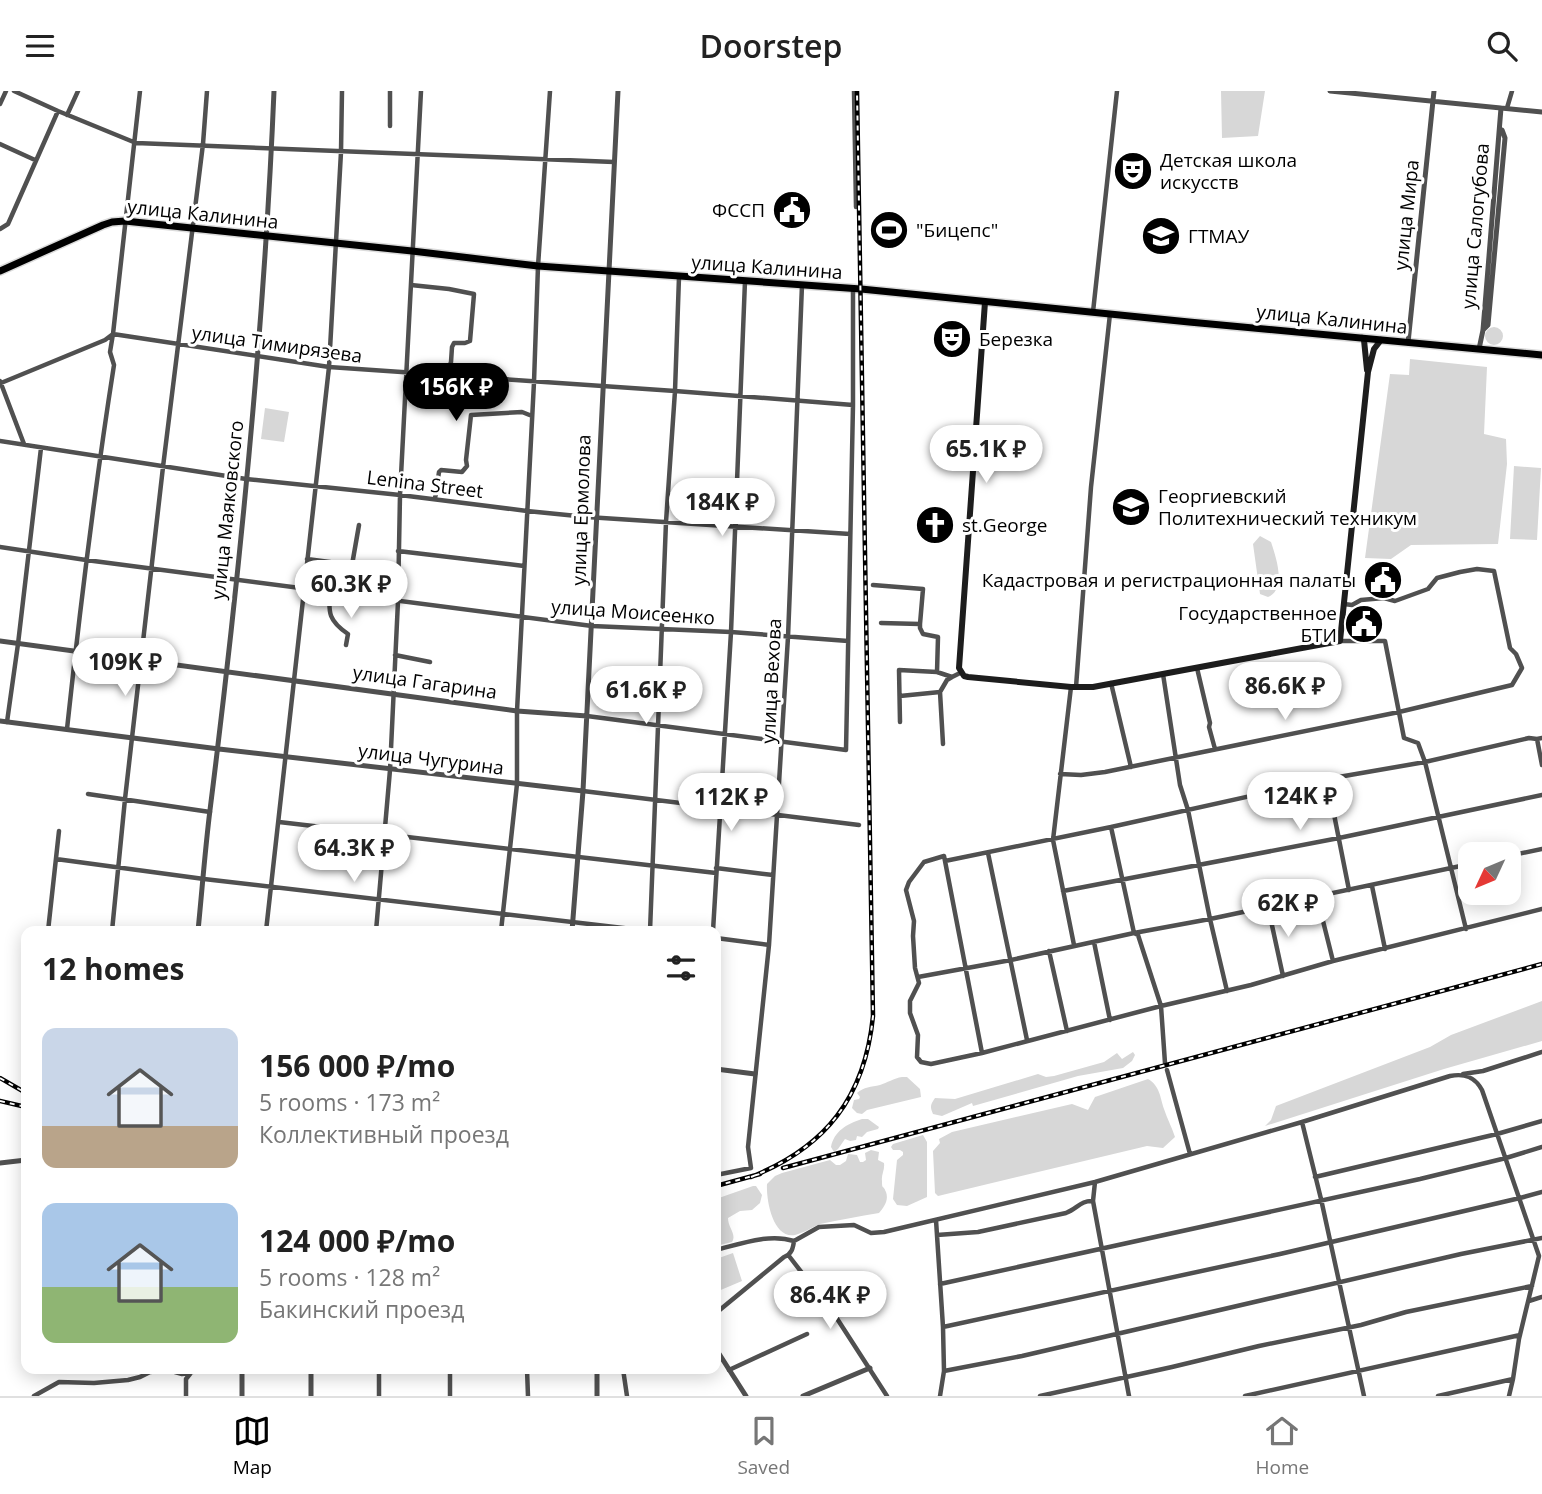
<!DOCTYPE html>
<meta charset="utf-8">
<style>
:root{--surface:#fff;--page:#f2f2f2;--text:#222;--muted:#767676;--line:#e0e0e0;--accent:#000}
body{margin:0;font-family:"Open Sans",sans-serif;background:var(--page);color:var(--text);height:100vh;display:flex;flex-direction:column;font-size:26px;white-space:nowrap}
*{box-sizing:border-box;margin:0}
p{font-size:23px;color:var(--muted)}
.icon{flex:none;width:38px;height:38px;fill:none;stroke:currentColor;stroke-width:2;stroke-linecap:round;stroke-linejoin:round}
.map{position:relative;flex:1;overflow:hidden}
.sheet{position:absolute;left:21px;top:835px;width:700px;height:448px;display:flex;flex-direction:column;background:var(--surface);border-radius:14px;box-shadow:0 4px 18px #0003}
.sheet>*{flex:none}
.needle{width:46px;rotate:226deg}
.tools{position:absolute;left:1458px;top:751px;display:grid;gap:14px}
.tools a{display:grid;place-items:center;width:63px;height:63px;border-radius:14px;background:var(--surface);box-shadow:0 4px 18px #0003;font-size:35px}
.price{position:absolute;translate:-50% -60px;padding:0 16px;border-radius:24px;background:#fff;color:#222;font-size:23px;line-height:46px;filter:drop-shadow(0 2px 4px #0008)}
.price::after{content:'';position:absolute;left:50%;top:42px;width:21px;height:16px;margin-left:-10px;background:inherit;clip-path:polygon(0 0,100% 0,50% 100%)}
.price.current{background:var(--accent);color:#fff}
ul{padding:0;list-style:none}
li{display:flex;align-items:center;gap:21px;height:175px;padding:0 21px}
li span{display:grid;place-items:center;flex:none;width:196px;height:140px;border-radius:14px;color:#555}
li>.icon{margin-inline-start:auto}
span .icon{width:84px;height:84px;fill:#fffc;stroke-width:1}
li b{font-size:30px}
h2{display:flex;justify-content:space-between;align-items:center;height:84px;padding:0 21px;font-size:30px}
header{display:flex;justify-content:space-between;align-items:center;height:91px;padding:0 21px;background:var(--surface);font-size:32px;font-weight:600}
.tab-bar{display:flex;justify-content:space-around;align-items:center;height:98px;border-top:2px solid var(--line);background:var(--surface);font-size:19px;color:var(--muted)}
.tab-bar a{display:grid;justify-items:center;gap:4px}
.tab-bar .current{color:var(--accent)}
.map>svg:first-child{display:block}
</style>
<header><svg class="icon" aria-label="menu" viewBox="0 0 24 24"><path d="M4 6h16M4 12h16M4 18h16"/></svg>Doorstep<svg class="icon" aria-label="search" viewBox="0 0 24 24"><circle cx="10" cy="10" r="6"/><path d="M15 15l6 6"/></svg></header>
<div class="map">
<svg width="1542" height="1305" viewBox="0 0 1542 1305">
<rect width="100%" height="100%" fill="#fff"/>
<!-- green -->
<path fill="#d7d7d7" d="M1221,0H1265L1258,45L1222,47Z
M1485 245a9 9 0 1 1 18 0a9 9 0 1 1-18 0Z
M1410,268L1487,276L1484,343L1506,348L1507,373L1498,453L1411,454L1391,468L1365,467L1390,283L1409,284Z
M265,317L289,321L284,351L261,348Z
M1514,375L1541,377L1537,449L1510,448Z
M1260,445L1271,451C1276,466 1287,498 1268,506L1260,503L1253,453Z
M1542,910V950L1444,978L1265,1035L1271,1029L1276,1015L1430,956L1451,944Z
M1133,961L1135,964L1132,970L1123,977L1078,985L973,1015L972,1012L942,1025L933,1023C930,1016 930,1014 935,1007L955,1008L1038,983L1046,986L1054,985L1104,971L1117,962L1122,968Z
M902,986H907L920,998L921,1006L867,1019L862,1023L857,1022L852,1017L854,1009L859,1008L860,1006L857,1002C864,996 871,996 880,994C887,992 894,987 902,986Z
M1148,988C1160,995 1160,1006 1164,1018C1167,1027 1172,1037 1175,1046L1163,1057L1147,1055L938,1105L935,1102L933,1060L940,1052L939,1048L952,1041L1072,1013L1088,1019L1095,1006Z
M862,1028H868L879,1036L878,1038L867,1041L862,1046L857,1045L856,1049L850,1050L845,1048L838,1058L834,1061L831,1056C834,1040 847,1033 862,1028Z
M923,1044L927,1051V1106L907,1115L897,1114L893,1108L897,1069L903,1064V1061L900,1059H893L891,1056L893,1053Z
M871,1059L879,1061L878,1069L884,1072C885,1079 881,1084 882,1090C882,1099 883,1093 886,1101C889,1109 884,1116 879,1122C859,1125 840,1129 820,1133C812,1136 804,1142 795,1144C773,1148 766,1109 767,1093L775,1085L782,1082L830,1069L836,1074H840L846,1070L848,1063L857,1064L860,1071H863L866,1069L865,1062Z
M753,1095H756L762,1104L760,1112L752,1119L740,1120L728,1127C728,1137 737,1143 732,1151L716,1155V1108Z
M733,1162L742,1190L716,1201V1168Z"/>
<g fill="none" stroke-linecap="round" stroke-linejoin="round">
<!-- primary casing -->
<g stroke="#dbdbdb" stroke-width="10">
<path id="primary" d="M0,180L103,134L112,131L125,130L412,160L538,175L861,198L1189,231L1542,264"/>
</g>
<!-- minor -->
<path stroke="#505050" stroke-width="4.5" d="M14,0L58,20L136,52L614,71
M854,0L856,116
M0,13L6,0
M1507,17L1512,0
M67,24L78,0
M390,35V0
M0,53L35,69
M0,138L8,133L58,20
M411,194L449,198L474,203L470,250L465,252H454L452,256L451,271L446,285
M1093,221L1117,0
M0,290L24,353
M1,292L105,249L113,243L329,276L675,300L853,314
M0,350L246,388L400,404L527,420L587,426L850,443
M435,408L439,381L441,379L462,381L467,375L466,369L471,324L522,321L532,325
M0,456L86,469L592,535L731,541L848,550
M398,460L524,475
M307,468L352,474L359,434
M873,494L923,498L920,533
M330,501C328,522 329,530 348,543L346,554
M881,532L920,533V537L923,543L938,546L937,581
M1340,550H1385L1404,647L1418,652L1425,671L1466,838
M395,564L430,571
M1197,577L1210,632L1209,636L1215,658
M1163,583L1180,694L1188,719L1210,828L1227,900
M1111,592L1131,676
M1071,596L1053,749L1074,854
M1076,596L1091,396L1110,223
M900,605L940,601
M587,625L846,659L853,314V198
M7,631L18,553L41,357
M900,631L899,579L937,581L952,586L960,582
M67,638C80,517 95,395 114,274L110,261L113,243L140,0
M1537,648L1542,674
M943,653L940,601L947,589L952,586
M1060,683L1081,684L1105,681L1399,621L1512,594L1522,577L1516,563L1510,557L1494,480L1477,478L1460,481L1437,487L1428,498L1395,510L1384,507L1361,509L1352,514L1344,513
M1327,688L1349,799
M583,700L859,734
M88,703L210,721
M279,731L716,782
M1111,736L1134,842L1138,844L1161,915L1165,972
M988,762L1027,949
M1508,765L1542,758
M56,768L204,788L649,840
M945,770L944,765L924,771L909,791L906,799L914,830L913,845L915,877L919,892L910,910V922L918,944L917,966L921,971L931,973L982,962L1161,915L1251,894L1333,870L1542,818
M945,770L1111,736L1327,688L1425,671L1529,647L1537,648L1542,647
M945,770L982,962
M716,777L773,784
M1372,795L1385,858
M1063,800L1339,747L1542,704
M1317,806L1333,870
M1268,816L1283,885
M48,840L59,740
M112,840L125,708L163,376L203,53L207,0
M266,840L329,276L341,61L342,0
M376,840L390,679L398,510L400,404L421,0
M501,840L517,693V620L534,291L538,175L550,0
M650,840L666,431L675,300L679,186
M713,840L731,541L745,190
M716,847L769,854
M1094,851L1110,929
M1049,860L1067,940
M918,886L1011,869L1134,842L1210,828L1470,773
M1167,979L1190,1063
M1463,983L1483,980L1542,961
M1302,1031L1321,1108L1364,1305
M716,1084L751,1077L748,1056L769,854L788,546L802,194
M1315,1086L1497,1043L1542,1030
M1095,1091L1093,1110L1129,1305
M936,1129L943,1236L944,1280L940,1305
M937,1144L978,1141L1066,1122C1077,1118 1081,1109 1093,1110
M716,1159C740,1153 769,1142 794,1150L819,1136L854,1134L871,1142L884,1141L1095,1091L1302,1031L1450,985C1465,982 1475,986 1482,999L1539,1165L1519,1248L1513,1288L1438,1305
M789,1165L836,1226L887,1305
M940,1193L1420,1088L1506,1067L1542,1056
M1529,1210L1542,1206
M716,1222L784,1166C792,1163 793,1157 794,1150
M943,1236L1280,1163L1520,1107L1542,1101
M379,1278V1305
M527,1278L528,1305
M623,1278L627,1305
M729,1279L807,1243
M944,1280L1022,1265L1461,1163L1542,1147
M34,1305L59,1291L94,1292L128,1289L140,1286L150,1281L168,1279L182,1283L190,1282L201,1278
M186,1305V1288L190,1283
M450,1305V1278
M1040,1305L1172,1276L1259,1255L1361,1234L1406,1221L1532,1195
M1245,1305L1520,1244
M1509,1305L1513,1288"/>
<!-- tertiary -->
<path stroke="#505050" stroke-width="5" d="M1330,0L1542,21
M1483,239L1488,234L1505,47L1502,39
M1408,252L1434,0
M1479,258L1483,239L1501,17
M0,550L517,620L587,625
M0,630L219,658L583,700
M198,840C202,800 205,759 210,719C240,480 264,240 274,0
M572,840L583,700L618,0
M716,978L755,983
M0,1072L26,1069
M716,1258L746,1305
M242,1305V1280L243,1278
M311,1305V1278
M597,1305V1278
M803,1305L870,1277"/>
<!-- secondary -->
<path stroke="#1d1d1d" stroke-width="6" d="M985,211L959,577L964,585L968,586L1071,596H1093L1340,550L1368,281L1374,258L1381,249
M1362,247L1364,249L1367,279"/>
<!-- primary -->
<use href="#primary" stroke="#000" stroke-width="7"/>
<!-- rail casing -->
<g stroke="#000" stroke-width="4.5">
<path id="rail" d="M0,987L26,1002
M0,1010L26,1016
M783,1077L1542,873
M751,1086C826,1056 865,1006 873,925L857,0
M716,1095L760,1083"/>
</g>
<!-- rail -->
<use href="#rail" stroke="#fff" stroke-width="2" stroke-dasharray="5" stroke-linecap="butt"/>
</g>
<!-- icons -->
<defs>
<g id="theatre-disc" transform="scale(2.0125)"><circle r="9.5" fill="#000" stroke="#fff"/><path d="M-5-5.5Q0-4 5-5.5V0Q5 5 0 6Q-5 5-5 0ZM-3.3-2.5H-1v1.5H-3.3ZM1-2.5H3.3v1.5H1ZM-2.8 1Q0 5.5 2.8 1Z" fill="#fff"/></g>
<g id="civic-disc" transform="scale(2.0125)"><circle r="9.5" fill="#000" stroke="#fff"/><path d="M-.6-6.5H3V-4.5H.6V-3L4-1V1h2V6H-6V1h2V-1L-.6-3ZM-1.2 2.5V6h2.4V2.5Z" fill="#fff"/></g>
<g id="stadium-disc" transform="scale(2.0125)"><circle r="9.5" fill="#000" stroke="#fff"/><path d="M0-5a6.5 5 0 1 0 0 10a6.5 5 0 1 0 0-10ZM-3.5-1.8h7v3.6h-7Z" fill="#fff"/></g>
<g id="university-disc" transform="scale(2.0125)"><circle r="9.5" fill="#000" stroke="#fff"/><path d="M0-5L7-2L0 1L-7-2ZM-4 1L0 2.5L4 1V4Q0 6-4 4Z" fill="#fff"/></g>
<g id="church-disc" transform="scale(2.0125)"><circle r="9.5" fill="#000" stroke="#fff"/><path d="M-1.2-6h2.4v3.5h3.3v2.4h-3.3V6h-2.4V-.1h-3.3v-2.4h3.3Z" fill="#fff"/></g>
</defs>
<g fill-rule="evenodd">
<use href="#theatre-disc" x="1133" y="80"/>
<use href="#civic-disc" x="792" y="119"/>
<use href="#stadium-disc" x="889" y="139"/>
<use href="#university-disc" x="1161" y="145"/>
<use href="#theatre-disc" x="952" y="248"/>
<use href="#university-disc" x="1131" y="416"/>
<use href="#church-disc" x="935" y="434"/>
<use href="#civic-disc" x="1383" y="489"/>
<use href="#civic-disc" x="1364" y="533"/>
</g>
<g text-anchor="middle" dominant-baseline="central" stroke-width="6" stroke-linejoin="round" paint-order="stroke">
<!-- poi labels -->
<g font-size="19" fill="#000" stroke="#fff" text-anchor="start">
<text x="1160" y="69">Детская школа<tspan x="1160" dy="22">искусств</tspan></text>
<text x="765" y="119" text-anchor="end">ФССП</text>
<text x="916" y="139">"Бицепс"</text>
<text x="1188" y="145">ГТМАУ</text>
<text x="979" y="248">Березка</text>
<text x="1158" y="405">Георгиевский<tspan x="1158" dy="22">Политехнический техникум</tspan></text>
<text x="962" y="434">st.George</text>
<text x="1356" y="489" text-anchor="end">Кадастровая и регистрационная палаты</text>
<text x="1337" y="522" text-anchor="end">Государственное<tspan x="1337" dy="22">БТИ</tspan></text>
</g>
<!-- street labels -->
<g font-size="19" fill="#000" stroke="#fff">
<text transform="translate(203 123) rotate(6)">улица Калинина</text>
<text transform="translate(1406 124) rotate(-84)">улица Мира</text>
<text transform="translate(1475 135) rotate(-85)">улица Салогубова</text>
<text transform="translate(767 176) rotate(4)">улица Калинина</text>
<text transform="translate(1332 228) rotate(6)">улица Калинина</text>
<text transform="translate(277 253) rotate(8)">улица Тимирязева</text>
<text transform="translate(425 393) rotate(7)">Lenina Street</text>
<text transform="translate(227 419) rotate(-84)">улица Маяковского</text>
<text transform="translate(581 419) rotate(-88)">улица Ермолова</text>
<text transform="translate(633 521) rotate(4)">улица Моисеенко</text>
<text transform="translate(771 590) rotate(-87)">улица Вехова</text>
<text transform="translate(425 591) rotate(8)">улица Гагарина</text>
<text transform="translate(431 668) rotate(7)">улица Чугурина</text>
</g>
</g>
</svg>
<div class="tools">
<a><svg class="needle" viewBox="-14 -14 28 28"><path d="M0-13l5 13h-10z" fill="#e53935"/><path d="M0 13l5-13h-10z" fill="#767676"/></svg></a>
</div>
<b class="price current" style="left:456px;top:332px">156K ₽</b>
<b class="price" style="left:986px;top:394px">65.1K ₽</b>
<b class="price" style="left:722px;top:447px">184K ₽</b>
<b class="price" style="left:351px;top:529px">60.3K ₽</b>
<b class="price" style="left:125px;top:607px">109K ₽</b>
<b class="price" style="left:1285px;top:631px">86.6K ₽</b>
<b class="price" style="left:646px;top:635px">61.6K ₽</b>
<b class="price" style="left:1300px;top:741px">124K ₽</b>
<b class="price" style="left:731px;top:742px">112K ₽</b>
<b class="price" style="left:354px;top:793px">64.3K ₽</b>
<b class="price" style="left:1288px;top:848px">62K ₽</b>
<b class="price" style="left:830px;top:1240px">86.4K ₽</b>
<section class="sheet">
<h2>12 homes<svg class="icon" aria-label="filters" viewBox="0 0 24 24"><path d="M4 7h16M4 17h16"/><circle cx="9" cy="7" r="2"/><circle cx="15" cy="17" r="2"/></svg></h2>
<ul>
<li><span style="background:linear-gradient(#c9d6e8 70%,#b9a48a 0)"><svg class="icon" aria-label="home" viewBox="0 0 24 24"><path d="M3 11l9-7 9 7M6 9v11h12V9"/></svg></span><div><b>156 000 ₽/mo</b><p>5 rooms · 173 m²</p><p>Коллективный проезд</p></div></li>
<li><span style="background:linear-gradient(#a9c7e8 60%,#8fb573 0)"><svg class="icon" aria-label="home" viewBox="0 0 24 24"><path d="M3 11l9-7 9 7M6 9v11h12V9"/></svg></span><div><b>124 000 ₽/mo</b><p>5 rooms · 128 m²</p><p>Бакинский проезд</p></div></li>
</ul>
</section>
</div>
<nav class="tab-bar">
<a class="current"><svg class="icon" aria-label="map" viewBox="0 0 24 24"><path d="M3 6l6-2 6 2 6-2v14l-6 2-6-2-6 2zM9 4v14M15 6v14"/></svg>Map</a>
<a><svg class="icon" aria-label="saved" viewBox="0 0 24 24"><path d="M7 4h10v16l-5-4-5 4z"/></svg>Saved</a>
<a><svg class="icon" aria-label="home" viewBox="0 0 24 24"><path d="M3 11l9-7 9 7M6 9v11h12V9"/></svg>Home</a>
</nav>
